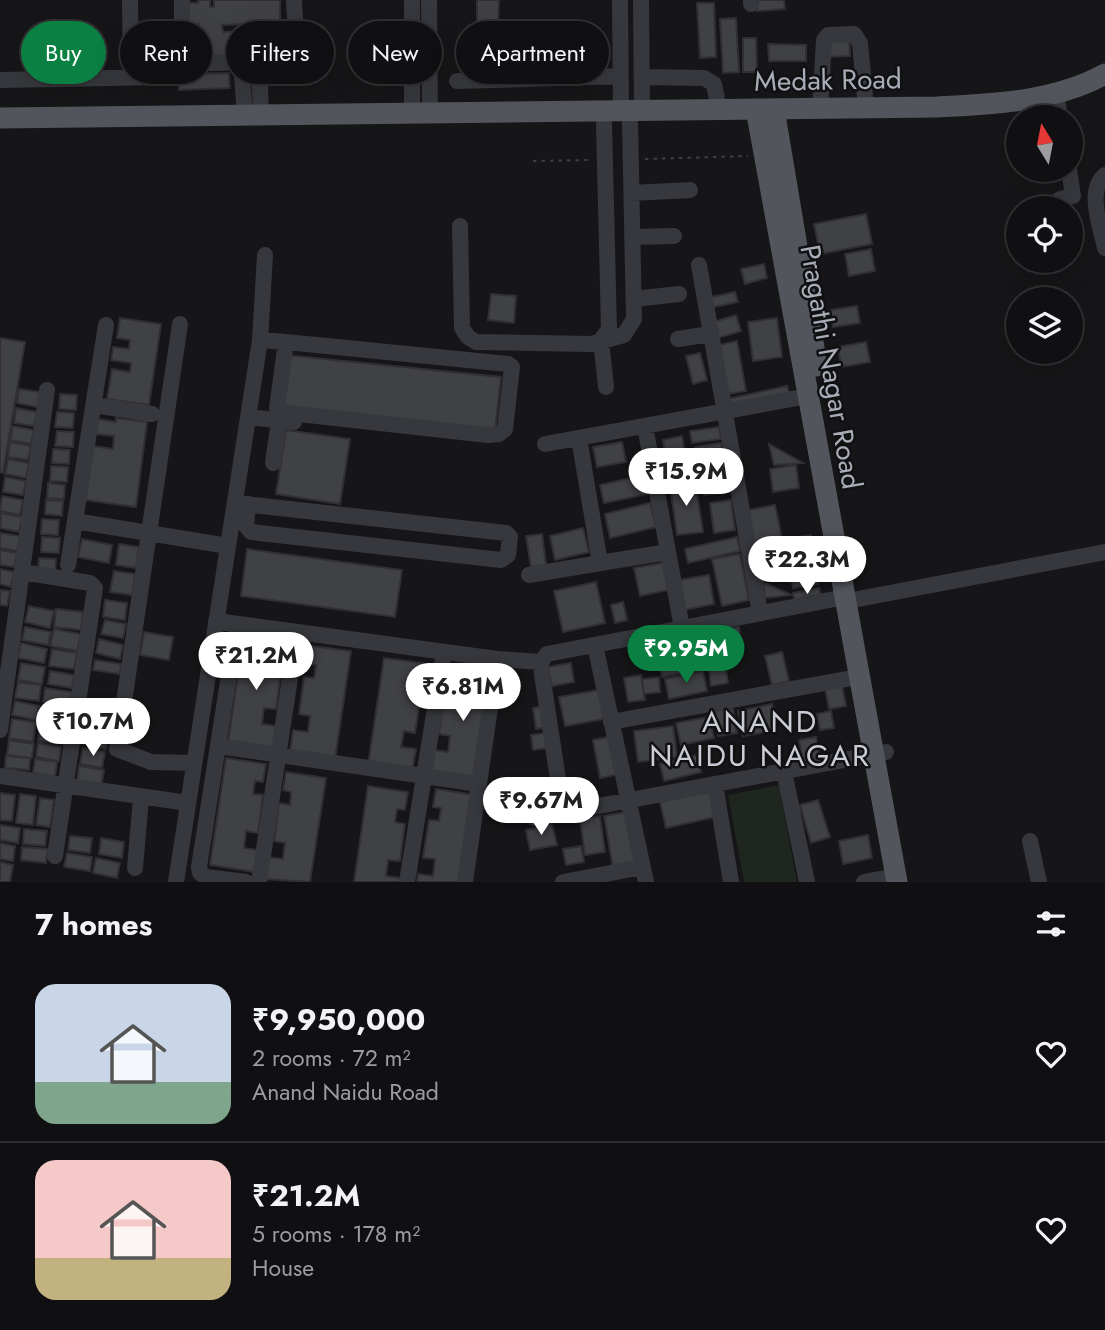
<!DOCTYPE html>
<meta charset="utf-8">
<style>
:root{--surface:#101012;--page:#19191b;--text:#f1f3f6;--muted:#9c9d9f;--line:#303032;--accent:#0b8043}
body{margin:0;font-family:Jost,sans-serif;background:var(--page);color:var(--text);height:100vh;display:flex;flex-direction:column;font-size:26px;white-space:nowrap}
*{box-sizing:border-box;margin:0}
p{font-size:23px;color:var(--muted)}
.icon{flex:none;width:38px;height:38px;fill:none;stroke:currentColor;stroke-width:2;stroke-linecap:round;stroke-linejoin:round}
.map{position:relative;height:882px;overflow:hidden}
.panel{display:flex;flex-direction:column;background:var(--surface);flex:1}
.panel>*{flex:none}
.hud{position:absolute;left:21px;top:21px;width:700px;height:63px;display:flex;gap:14px}
.needle{width:46px;rotate:350deg}
.buttons{position:absolute;left:1006px;top:105px;display:grid;gap:14px}
.buttons a{display:grid;place-items:center;width:77px;height:77px;border-radius:50%;background:var(--surface);box-shadow:0 7px 28px #0002,0 0 0 2px var(--line);font-size:35px}
.price{position:absolute;translate:-50% -60px;padding:0 16px;border-radius:24px;background:#fff;color:#222;font-size:23px;line-height:46px;filter:drop-shadow(0 2px 4px #0008)}
.price::after{content:'';position:absolute;left:50%;top:42px;width:21px;height:16px;margin-left:-10px;background:inherit;clip-path:polygon(0 0,100% 0,50% 100%)}
.price.current{background:var(--accent);color:#fff}
ul{padding:0;list-style:none}
li{display:flex;align-items:center;gap:21px;height:175px;padding:0 35px}
li+li{border-top:2px solid var(--line)}
li span{display:grid;place-items:center;flex:none;width:196px;height:140px;border-radius:21px;color:#555}
li>.icon{margin-inline-start:auto}
span .icon{width:84px;height:84px;fill:#fffc;stroke-width:1}
li b{font-size:30px}
h2{display:flex;justify-content:space-between;align-items:center;height:84px;padding:0 35px;font-size:30px}
.chip{padding:0 24px;border-radius:32px;background:var(--surface);box-shadow:0 7px 28px #0002,0 0 0 2px var(--line);font-size:24px;line-height:63px}
.chip.current{background:var(--accent);color:#fff}
.map>svg:first-child{display:block}
</style>
<div class="map">
<svg width="1105" height="882" viewBox="0 0 1105 882">
<rect width="100%" height="100%" fill="#161618"/>
<!-- green -->
<path fill="#1e261f" d="M779,785L797,882H744L728,795Z"/>
<!-- building -->
<path fill="#404145" stroke="#303034" stroke-width="2" fill-rule="evenodd" d="M198,0H210V7H214V0H280V25H272L273,56L190,59L191,44H187V34H200L199,24L187,25L186,3H198ZM247,24V31L223,32L222,25Z
M477,0H499L498,28H477Z
M756,0H784L785,9L757,11Z
M697,3H714L716,57L700,58Z
M736,18L739,72L723,73L720,19Z
M849,37L850,56L828,57V38Z
M743,38H756L757,72H743Z
M768,44L806,45V61H769Z
M309,61L310,70L281,71V62Z
M229,73L230,88L179,90V74Z
M866,214L872,244L820,254L814,224Z
M871,249L875,271L849,276L845,254Z
M764,264L767,278L745,284L741,269Z
M735,292L738,302L709,308L707,298Z
M491,294L516,296L514,323L488,320Z
M857,306L860,323L833,327L830,310Z
M736,315L741,331L718,338L714,322Z
M120,318L161,324L149,405L107,399L112,369L130,372L131,363L111,360L113,347L129,349L130,340L117,338Z
M777,318L782,357L753,361L748,322Z
M0,338L25,342L3,473L0,472Z
M737,341L746,391L727,394L719,345Z
M866,342L870,362L841,367L838,347Z
M700,353L707,380L693,384L686,356Z
M285,355L501,377L495,432L280,409Z
M787,386L789,393L724,408L723,400Z
M19,389L40,392L37,407L17,403Z
M60,394L77,395L76,410L59,409Z
M16,408L37,412L34,426L14,423Z
M57,412L74,413L73,428L55,427Z
M116,418L147,422L136,507L85,500L93,446L113,449L114,436L96,434L98,419L116,422Z
M13,426L34,430L31,444L10,440Z
M719,427L721,439L692,443L690,431Z
M286,430L350,439L340,504L276,494Z
M57,431L74,432L73,447L55,446Z
M682,436L690,482L670,485L663,440Z
M10,442L31,446L28,460L8,457Z
M622,442L626,462L597,467L593,447Z
M721,443L725,462L699,467L695,447Z
M769,444L803,463L774,465Z
M53,449L70,450L69,464L52,463Z
M8,459L29,463L26,478L5,474Z
M796,465L799,488L773,492L770,469Z
M51,466L68,467L67,482L50,481Z
M726,467L729,492L705,495L701,470Z
M644,475L648,494L604,503L600,485Z
M5,477L26,481L23,495L3,492Z
M695,481L703,532L677,535L670,485Z
M48,483L65,485L64,499L47,498Z
M2,496L23,500L20,515L0,511Z
M46,500L63,501L62,516L45,514Z
M731,500L735,530L714,533L710,503Z
M650,503L656,527L610,538L605,514Z
M775,505L782,539L751,545L744,511Z
M1,513L22,517L19,532L0,528Z
M42,519L59,520L58,535L41,534Z
M583,528L589,552L555,560L550,536Z
M0,533L20,536L17,551L0,548Z
M542,534L546,565L531,567L526,536Z
M811,535L818,584L793,588L786,539Z
M42,537L60,538L59,553L41,552Z
M737,537L740,551L688,563L685,549Z
M82,539L112,545L109,563L78,557Z
M781,543L788,574L761,581L753,549Z
M119,544L139,547L136,568L116,565Z
M247,549L402,570L395,617L241,596Z
M0,550L17,553L14,567L0,565Z
M740,554L749,600L722,606L712,559Z
M39,558L56,559L55,574L38,573Z
M663,563L668,590L640,596L634,568Z
M0,569L14,572L11,587L0,584Z
M114,571L135,574L132,595L110,592Z
M709,575L714,604L684,610L679,580Z
M596,582L605,623L563,632L554,591Z
M763,582L791,595L765,598Z
M819,588L821,598L795,603L793,593Z
M0,590L10,591L7,606L0,605Z
M105,600L127,603L125,620L103,617Z
M623,602L627,620L615,623L611,605Z
M29,606L54,611L50,628L25,622Z
M56,609L83,612L81,630L54,627Z
M105,620L126,624L123,638L101,634Z
M25,627L51,632L48,645L22,640Z
M739,627L743,655L725,658L721,630Z
M54,629L81,634L77,651L50,646Z
M144,632L173,637L169,660L140,655Z
M244,634L284,640L281,658L273,657L271,670L281,672L276,709L264,708L262,724L276,726L273,748L228,742Z
M721,637L728,683L711,686L705,639Z
M99,639L123,645L120,659L96,653Z
M698,641L702,669L687,672L683,643Z
M21,643L47,649L44,663L18,658Z
M678,644L683,673L662,677L657,648Z
M311,646L351,651L335,759L290,752L293,730L308,732L310,716L299,714L304,677L314,678L316,665L308,664Z
M52,649L77,653L74,669L49,666Z
M782,652L789,681L772,685L765,656Z
M384,658L423,663L421,681L413,680L411,693L421,695L415,733L404,731L401,747L416,749L412,771L368,765Z
M95,660L121,664L120,674L93,670Z
M21,663L45,667L42,684L18,680Z
M571,663L574,682L552,686L548,667Z
M451,665L491,671L475,778L430,772L434,750L448,752L450,736L439,734L444,696L455,698L457,684L449,683Z
M50,671L74,675L72,688L48,684Z
M703,671L707,691L669,699L665,679Z
M641,675L645,700L628,702L624,678Z
M659,677L660,692L644,694L642,679Z
M18,682L41,685L39,701L15,698Z
M842,685L846,706L829,709L825,688Z
M45,688L72,692L69,707L43,702Z
M599,690L604,719L565,726L559,697Z
M15,701L39,706L36,720L12,715Z
M772,704L777,730L743,736L738,711Z
M43,706L69,710L66,724L41,719Z
M545,706L548,727L536,729L533,708Z
M733,708L737,733L718,736L714,711Z
M89,709L110,713L107,729L86,726Z
M831,711L834,728L820,730L817,714Z
M709,717L714,738L681,745L676,723Z
M12,719L36,722L33,742L9,738Z
M40,724L66,726L64,744L38,741Z
M673,726L677,757L638,762L634,731Z
M86,727L109,732L106,749L83,744Z
M546,733L548,748L533,750L531,735Z
M613,736L620,774L600,778L593,740Z
M816,737L820,760L803,763L799,740Z
M9,740L34,744L32,758L7,755Z
M38,743L61,747L59,761L36,757Z
M83,748L105,752L102,768L80,764Z
M697,755L701,772L664,781L660,764Z
M6,756L30,758L29,770L5,768Z
M226,758L266,764L263,782L255,781L253,794L263,795L258,833L246,831L244,848L258,850L255,872L210,865Z
M35,759L57,762L55,777L33,773Z
M79,766L104,770L101,786L77,782Z
M286,772L326,778L310,882L265,879L268,857L283,859L285,843L274,841L279,803L290,805L291,792L283,790Z
M546,783L550,806L529,809L525,786Z
M368,786L408,792L405,810L397,809L395,822L405,824L400,861L388,860L386,876L400,878L399,882H354Z
M436,789L475,795L462,882H417L418,874L433,876L435,859L423,858L429,820L439,821L441,808L433,807Z
M710,791L715,817L666,828L660,802Z
M0,793L15,795L12,821L0,820Z
M20,794L36,796L33,825L16,823Z
M40,798L54,800L50,827L36,825Z
M818,800L830,837L811,843L800,805Z
M626,812L636,864L613,868L604,816Z
M600,816L605,852L585,855L580,819Z
M552,824L557,845L530,850L526,830Z
M0,825L20,828L18,843L0,840Z
M24,829L47,831L45,846L23,844Z
M868,835L872,858L843,864L839,841Z
M70,836L92,838L90,853L68,850Z
M101,838L124,842L122,858L99,854Z
M0,843L15,846L13,861L0,859Z
M581,846L584,862L566,865L563,849Z
M22,847L48,849L46,863L21,860Z
M67,853L92,857L90,871L64,867Z
M96,858L120,863L117,878L93,873Z
M0,862L13,865L10,882H0Z"/>
<g fill="none" stroke-linecap="round" stroke-linejoin="round">
<!-- path -->
<path stroke="#3d3f44" stroke-width="2" stroke-dasharray="3.5 5" stroke-linecap="butt" d="M645,159L748,156
M533,161L590,160"/>
<!-- minor -->
<path stroke="#37383d" stroke-width="16" d="M130,0L131,78
M182,0V59L188,64L241,62L245,115
M412,0V113
M429,0L430,113
M620,0L621,111
M641,0L642,110
M751,4V0
M642,77L704,78L714,84L719,109
M0,80L164,77
M457,81L621,76
M1058,105L1060,117
M820,109L824,40L828,35L854,34L860,43L866,108
M261,115L259,60C266,59 275,60 282,57C302,49 294,17 294,0
M604,124L609,329L601,340L606,387
M1105,175C1086,190 1101,228 1105,248
M632,193L690,190
M1060,199L1073,196L1069,170
M460,226L462,328L468,337L476,342L591,344L624,335L634,319L630,123
M632,237L674,236
M699,265L760,613
M634,299L679,294
M180,324L117,749L151,762L194,763
M678,339L710,334
M260,340L286,342L508,364L512,367L505,429L499,434L488,435L281,412L277,408L286,342
M94,405L152,414
M248,417L294,422
M645,426L682,628
M579,438L600,563L668,552
M545,444L808,396
M273,463L279,421
M235,503L506,533L510,537L508,555L501,560L251,532L246,526L248,504
M75,521L228,546
M68,565L106,325
M23,572L90,583L95,588L55,856
M529,575L600,563
M858,599L1105,552
M216,621L497,659L541,662
M237,624L199,867L200,873L206,877L246,882
M595,645L646,882
M611,722L858,677
M0,730L47,390
M218,746L479,784
M784,771L807,882
M0,776L188,803
M715,784L731,882
M563,812L542,674L541,662L547,654L845,597
M534,818L886,752
M1030,841L1039,882
M135,868L141,797
M176,882L260,340L265,255
M259,882L297,632
M407,882L444,652
M465,882L497,659
M563,882L642,867
M864,882L895,876"/>
<!-- major -->
<path stroke="#53555c" stroke-width="21" d="M756,109L897,882
M774,109L817,366
M0,118L937,107C993,104 1054,102 1105,74"/>
</g>
<g text-anchor="middle" dominant-baseline="central" stroke-width="5" stroke-linejoin="round" paint-order="stroke">
<!-- street labels -->
<g font-size="28" fill="#a8adb8" stroke="#111113">
<text transform="translate(828 80) rotate(-1)">Medak Road</text>
<text transform="translate(831 367) rotate(80)">Pragathi Nagar Road</text>
</g>
<!-- neighbourhood labels -->
<g font-size="30" letter-spacing="2" fill="#c9ccd4" stroke="#111113">
<text x="760" y="721">ANAND<tspan x="760" dy="34">NAIDU NAGAR</tspan></text>
</g>
</g>
</svg>
<div class="buttons">
<a><svg class="needle" viewBox="-14 -14 28 28"><path d="M0-13l5 13h-10z" fill="#e53935"/><path d="M0 13l5-13h-10z" fill="#9c9d9f"/></svg></a>
<a><svg class="icon" aria-label="locate" viewBox="0 0 24 24"><circle cx="12" cy="12" r="6"/><path d="M12 2v4M12 18v4M2 12h4M18 12h4"/></svg></a>
<a><svg class="icon" aria-label="layers" viewBox="0 0 24 24"><path d="M12 4l9 5-9 5-9-5zM3 14l9 5 9-5"/></svg></a>
</div>
<b class="price" style="left:686px;top:508px">₹15.9M</b>
<b class="price" style="left:807px;top:596px">₹22.3M</b>
<b class="price current" style="left:686px;top:685px">₹9.95M</b>
<b class="price" style="left:256px;top:692px">₹21.2M</b>
<b class="price" style="left:463px;top:723px">₹6.81M</b>
<b class="price" style="left:93px;top:758px">₹10.7M</b>
<b class="price" style="left:541px;top:837px">₹9.67M</b>
<div class="hud">
<a class="chip current">Buy</a>
<a class="chip">Rent</a>
<a class="chip">Filters</a>
<a class="chip">New</a>
<a class="chip">Apartment</a>
</div>
</div>
<section class="panel">
<h2>7 homes<svg class="icon" aria-label="filters" viewBox="0 0 24 24"><path d="M4 7h16M4 17h16"/><circle cx="9" cy="7" r="2"/><circle cx="15" cy="17" r="2"/></svg></h2>
<ul>
<li><span style="background:linear-gradient(#c9d6e8 70%,#7fa58c 0)"><svg class="icon" aria-label="home" viewBox="0 0 24 24"><path d="M3 11l9-7 9 7M6 9v11h12V9"/></svg></span><div><b>₹9,950,000</b><p>2 rooms · 72 m²</p><p>Anand Naidu Road</p></div><svg class="icon" aria-label="heart" viewBox="0 0 24 24"><path d="M12 20l-8-8c-3-5 5-10 8-4 3-6 11-1 8 4z"/></svg></li>
<li><span style="background:linear-gradient(#f6c9c9 70%,#c2b280 0)"><svg class="icon" aria-label="home" viewBox="0 0 24 24"><path d="M3 11l9-7 9 7M6 9v11h12V9"/></svg></span><div><b>₹21.2M</b><p>5 rooms · 178 m²</p><p>House</p></div><svg class="icon" aria-label="heart" viewBox="0 0 24 24"><path d="M12 20l-8-8c-3-5 5-10 8-4 3-6 11-1 8 4z"/></svg></li>
</ul>
</section>
